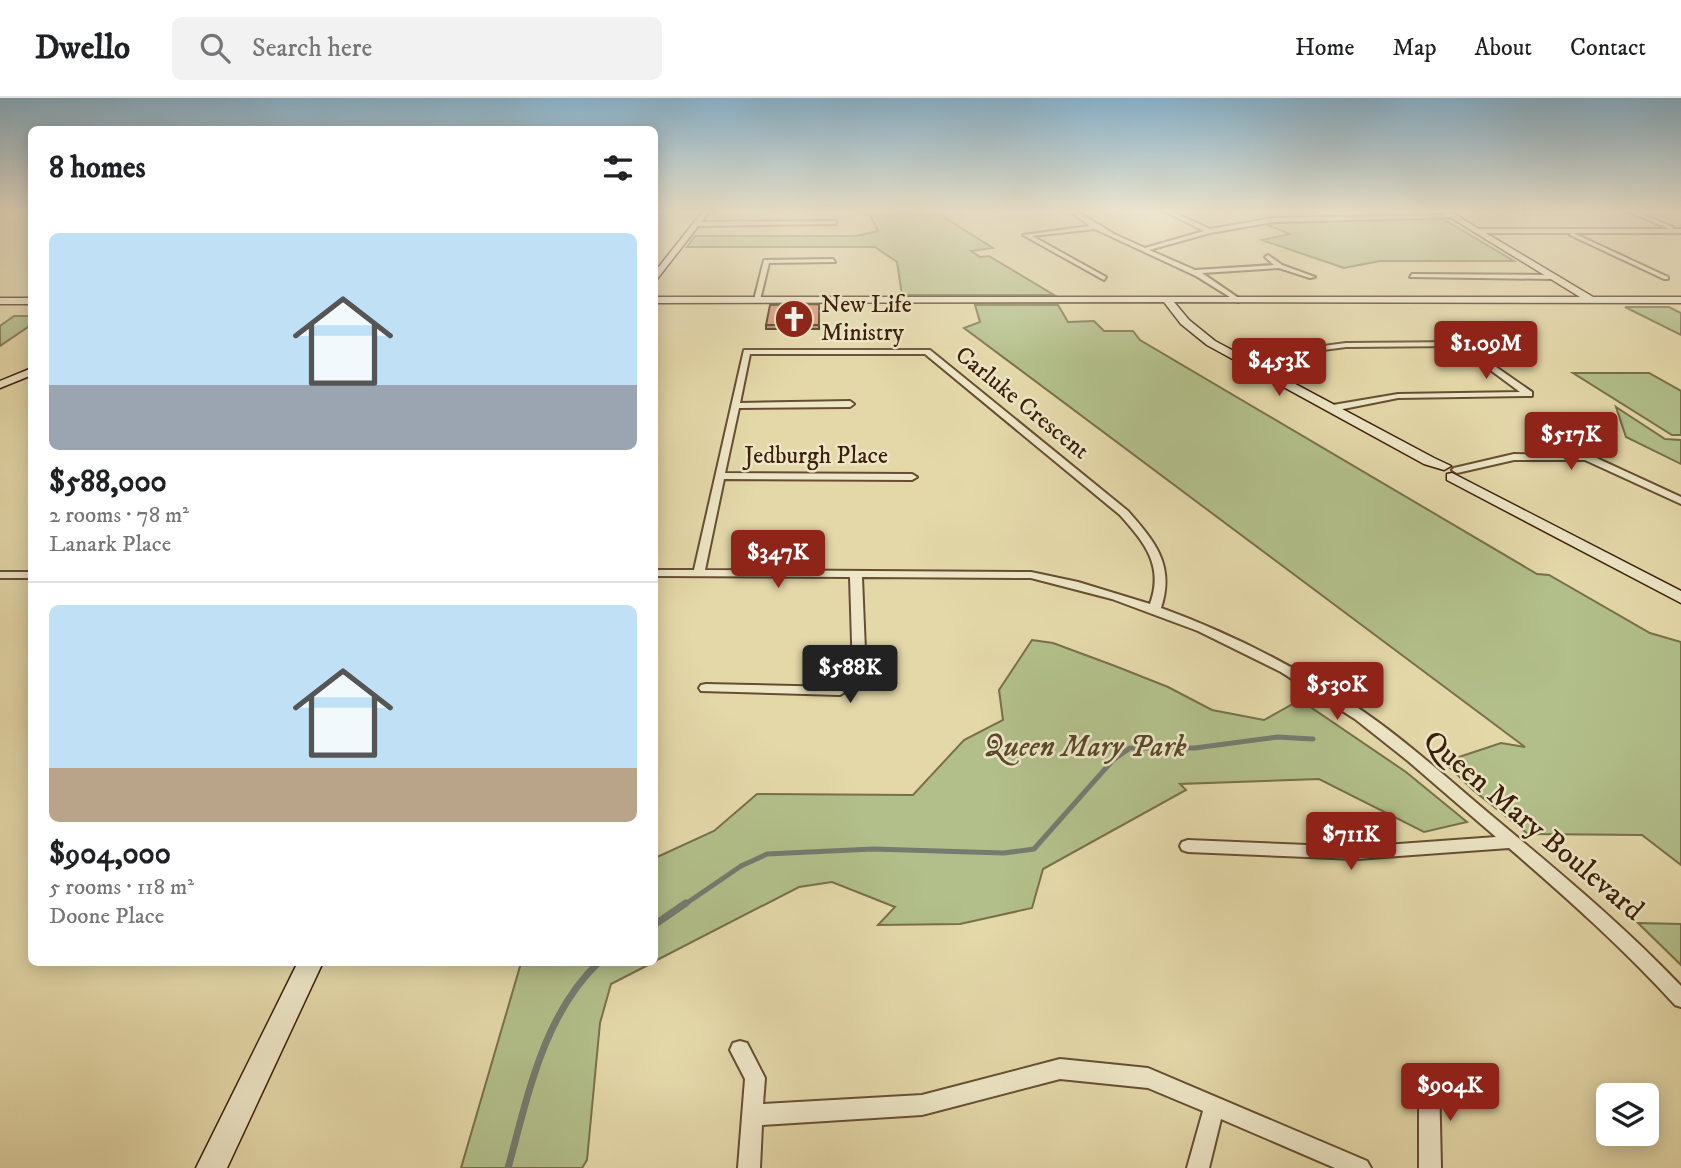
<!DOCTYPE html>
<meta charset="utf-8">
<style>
:root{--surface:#fff;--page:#f2f2f2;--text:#202124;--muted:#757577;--line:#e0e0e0;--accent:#8f2418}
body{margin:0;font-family:"IM FELL DW Pica",serif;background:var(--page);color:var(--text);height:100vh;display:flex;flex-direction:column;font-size:26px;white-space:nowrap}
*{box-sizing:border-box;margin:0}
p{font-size:23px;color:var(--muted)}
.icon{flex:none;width:38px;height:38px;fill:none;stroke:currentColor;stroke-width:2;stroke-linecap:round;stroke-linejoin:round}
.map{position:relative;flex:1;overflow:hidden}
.details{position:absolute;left:28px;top:28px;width:630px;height:840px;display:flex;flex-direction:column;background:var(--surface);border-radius:10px;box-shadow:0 4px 18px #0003}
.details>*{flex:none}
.buttons{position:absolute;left:1596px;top:985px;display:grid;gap:14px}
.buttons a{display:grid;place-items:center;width:63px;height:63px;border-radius:10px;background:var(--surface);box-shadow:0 4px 18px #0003;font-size:35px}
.price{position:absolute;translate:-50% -60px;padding:0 16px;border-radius:7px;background:var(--accent);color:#fff;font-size:23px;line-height:46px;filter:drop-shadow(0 2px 4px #0008)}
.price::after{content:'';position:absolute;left:50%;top:42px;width:21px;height:16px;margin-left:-10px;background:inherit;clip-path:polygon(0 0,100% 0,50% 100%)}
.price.selected{background:#222;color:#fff}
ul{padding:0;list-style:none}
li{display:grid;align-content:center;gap:14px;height:371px;padding:0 21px}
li+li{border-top:2px solid var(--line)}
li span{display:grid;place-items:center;height:217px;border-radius:10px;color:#555}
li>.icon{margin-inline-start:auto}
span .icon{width:126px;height:126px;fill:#fffc;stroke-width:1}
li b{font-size:30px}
h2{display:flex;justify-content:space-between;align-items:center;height:84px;padding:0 21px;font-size:30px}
header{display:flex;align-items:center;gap:42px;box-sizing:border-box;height:98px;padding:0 35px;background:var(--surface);border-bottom:2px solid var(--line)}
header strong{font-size:33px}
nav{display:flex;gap:38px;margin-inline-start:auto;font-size:24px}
.search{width:490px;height:63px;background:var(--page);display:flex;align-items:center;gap:18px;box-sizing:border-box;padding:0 24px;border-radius:10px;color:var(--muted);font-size:26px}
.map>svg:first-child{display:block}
</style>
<header>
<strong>Dwello</strong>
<div class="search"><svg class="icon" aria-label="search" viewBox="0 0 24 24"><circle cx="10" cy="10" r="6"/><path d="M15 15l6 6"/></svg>Search here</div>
<nav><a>Home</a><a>Map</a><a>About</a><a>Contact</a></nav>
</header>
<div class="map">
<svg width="1681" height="1070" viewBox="0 0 1681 1070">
<rect width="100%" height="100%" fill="#e4d8a9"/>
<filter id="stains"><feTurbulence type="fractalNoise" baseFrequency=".00286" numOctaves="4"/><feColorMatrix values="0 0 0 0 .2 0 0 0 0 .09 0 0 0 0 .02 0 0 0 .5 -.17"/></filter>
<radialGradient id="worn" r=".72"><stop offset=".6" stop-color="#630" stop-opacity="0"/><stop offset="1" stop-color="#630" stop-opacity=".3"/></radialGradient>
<!-- green -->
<path fill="#b2bf8a" stroke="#78704a" stroke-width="2" d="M857,113H934L993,150L971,153L980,159L989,158L1054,197H902L897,164L875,149H687L695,138H856L878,133L870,117Z
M1443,121L1514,163H1380L1344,170L1262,142L1290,136L1265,126L1272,125Z
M975,207H1058L1068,224L1094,223L1104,233H1133L1140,242L1537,476L1549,477L1650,535L1681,544V767L1642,737L1528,736L1473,692L1444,664L1501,645L1525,649L964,230L980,224Z
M1625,209H1669L1681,215V237Z
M14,218H31V227L0,248V228Z
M1573,275H1649L1681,293V337H1672Z
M1616,309L1665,341L1681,342V366L1626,339Z
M1032,542L1053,545L1115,568L1168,589L1212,612L1264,622L1300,602L1406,674L1467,724L1424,734L1319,681L1180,686L1186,692L1043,771L1032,810L960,826L878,827L895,809L832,784L799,789L655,863V760L714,733L757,696L913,697L964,642L1003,622L999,592Z
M1638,825L1681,826V867Z
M521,865H652L611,886L600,925L587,1062L582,1070H461Z"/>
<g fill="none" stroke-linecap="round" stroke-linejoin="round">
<!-- stream-far1 -->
<path stroke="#747b6f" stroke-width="5" d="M684,807L741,768L767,756L873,751L1004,755L1034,751L1113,662L1130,650H1195L1277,639L1313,641"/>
<!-- stream -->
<path stroke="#747b6f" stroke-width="7" d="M654,827L686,805
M508,1070C528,998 543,917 599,864"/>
<!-- street casing -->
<g stroke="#674e32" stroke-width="4">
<path id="street" d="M1070,113H1076L1114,136L1145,150L1204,133L1164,113H1171L1210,131L1274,120L1452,117L1455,119L1274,124L1210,135L1149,152L1195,172L1274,167L1265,159L1268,157L1282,167L1315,179L1310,180L1279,170L1202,175L1240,201L1241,202L1238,204L1196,178L1095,131L1032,138L1106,179L1104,182L1023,137L1090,128Z
M1626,113H1634L1673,129L1672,131H1681V135H1573L1668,179V181H1664L1570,137L1571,135H1477L1474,133L1477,131H1670Z
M837,123L835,126L697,128L694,126L697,124Z
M833,161L835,164L769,165L760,202L757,204L754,202L764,162Z
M1412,176L1552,177L1555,179L1552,181L1410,179Z
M1460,244L1532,294V298L1398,300L1333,313L1329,310L1333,307L1398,296L1520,294L1458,248L1346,249L1240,263L1236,261L1240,259L1346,245Z
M744,252H930L1128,413C1155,444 1175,467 1161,510C1232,536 1301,571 1364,614C1413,648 1458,690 1504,728C1565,779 1626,830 1681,888V909L1675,907C1623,850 1567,800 1509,750L1357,761L1188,754L1182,752L1180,748L1182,744L1188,742L1357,749L1496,739L1408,663L1355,621L1281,574L1198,533L1112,501L1031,480L862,479L866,577L886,583L888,586L886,589L881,590L862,584L840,597L701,593L699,590L701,587L706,586L837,589L853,577L850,479L654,478V472H694ZM750,256H925L1120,417C1145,445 1164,468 1150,506L1078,484L1031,474L705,472L724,381L912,382L917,379L912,376L725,375L739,310L850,309L854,306L850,303L740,305Z
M1514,356L1590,357L1681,399V406L1585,362H1514L1457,375L1452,372L1454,370Z
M0,474H32V480H0Z
M740,943L747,945L765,980L763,1006L922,997L1060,961L1148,970L1367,1063L1371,1070H1335L1221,1021L1209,1070H1187L1203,1013L1148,990L1060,981L922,1017L762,1027L760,1070H738L745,981L730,952L733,945Z
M1429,969L1436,972L1439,979L1441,1070H1419V979L1422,972Z"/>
</g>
<!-- secondary casing -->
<g stroke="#3d200a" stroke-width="3">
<path id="secondary" d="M703,113H710L654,185V175Z
M1440,113H1449L1593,199H1681V205L1174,204L1189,222L1215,243L1434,360L1451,368L1444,372L1424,366L1207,247L1181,226L1164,204L654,205V199H1580Z
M0,200H32V206H0Z
M32,270V277L0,290V283Z
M1452,375L1681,493V505L1447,382V376Z
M298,864H323L227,1070H196Z"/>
</g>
<!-- street -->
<use href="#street" fill="#ede6c7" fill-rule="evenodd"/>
<!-- secondary -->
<use href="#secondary" fill="#ede6c7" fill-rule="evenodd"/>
</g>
<!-- wall -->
<path fill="#b5795e" stroke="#3d200a" stroke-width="2" d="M819,206V231H766V227Z"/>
<!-- building -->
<path fill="#d38d6d" stroke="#3d200a" stroke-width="2" d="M819,206V227H766L770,207Z"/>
<!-- sky -->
<linearGradient id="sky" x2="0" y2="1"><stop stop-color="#88b6d3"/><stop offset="0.43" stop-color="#f3edd8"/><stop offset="1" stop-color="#f3edd8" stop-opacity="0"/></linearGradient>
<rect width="1681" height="263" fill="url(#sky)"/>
<!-- icons -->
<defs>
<g id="church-disc" transform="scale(2.0125)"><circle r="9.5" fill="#8f2418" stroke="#ede6c7"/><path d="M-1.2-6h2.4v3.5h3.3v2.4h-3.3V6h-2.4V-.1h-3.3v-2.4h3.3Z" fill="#fff"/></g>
</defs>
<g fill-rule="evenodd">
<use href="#church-disc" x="794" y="221"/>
</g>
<g text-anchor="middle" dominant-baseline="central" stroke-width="5" stroke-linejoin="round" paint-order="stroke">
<!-- far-poi labels -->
<g font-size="24" fill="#3d200a" stroke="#ede6c7" text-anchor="start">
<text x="821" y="207">New Life<tspan x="821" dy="28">Ministry</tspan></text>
</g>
<!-- far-street labels -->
<g font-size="24" fill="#3d200a" stroke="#ede6c7">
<text transform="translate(1022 305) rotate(39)">Carluke Crescent</text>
<text x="816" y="358">Jedburgh Place</text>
</g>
<!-- park labels -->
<g font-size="30" font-style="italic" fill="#5a482a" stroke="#ede6c7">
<text x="1085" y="649">Queen Mary Park</text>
</g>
<!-- street labels -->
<g font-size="30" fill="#3d200a" stroke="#ede6c7">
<text transform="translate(1533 728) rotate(40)">Queen Mary Boulevard</text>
</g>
</g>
<rect width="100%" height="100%" filter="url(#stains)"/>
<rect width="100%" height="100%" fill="url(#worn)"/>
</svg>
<div class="buttons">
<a><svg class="icon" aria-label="layers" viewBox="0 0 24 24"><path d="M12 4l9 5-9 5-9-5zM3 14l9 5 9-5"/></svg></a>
</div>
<b class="price" style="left:1486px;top:283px">$1.09M</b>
<b class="price" style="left:1279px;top:300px">$453K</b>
<b class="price" style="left:1571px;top:374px">$517K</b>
<b class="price" style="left:778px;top:492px">$347K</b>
<b class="price selected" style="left:850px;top:607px">$588K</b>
<b class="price" style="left:1337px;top:624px">$530K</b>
<b class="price" style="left:1351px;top:774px">$711K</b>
<b class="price" style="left:1450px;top:1025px">$904K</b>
<section class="details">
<h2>8 homes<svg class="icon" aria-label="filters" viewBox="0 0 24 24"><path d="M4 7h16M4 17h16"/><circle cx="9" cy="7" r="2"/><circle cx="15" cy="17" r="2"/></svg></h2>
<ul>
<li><span style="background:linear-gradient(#bfe0f5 70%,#9aa5b1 0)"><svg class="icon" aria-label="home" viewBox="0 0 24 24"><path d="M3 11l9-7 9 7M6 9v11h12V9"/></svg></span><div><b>$588,000</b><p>2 rooms · 78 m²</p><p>Lanark Place</p></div></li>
<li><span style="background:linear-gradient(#bfe0f5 75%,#b9a48a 0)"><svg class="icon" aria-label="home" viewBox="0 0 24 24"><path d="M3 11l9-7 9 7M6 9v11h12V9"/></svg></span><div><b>$904,000</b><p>5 rooms · 118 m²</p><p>Doone Place</p></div></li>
</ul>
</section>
</div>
